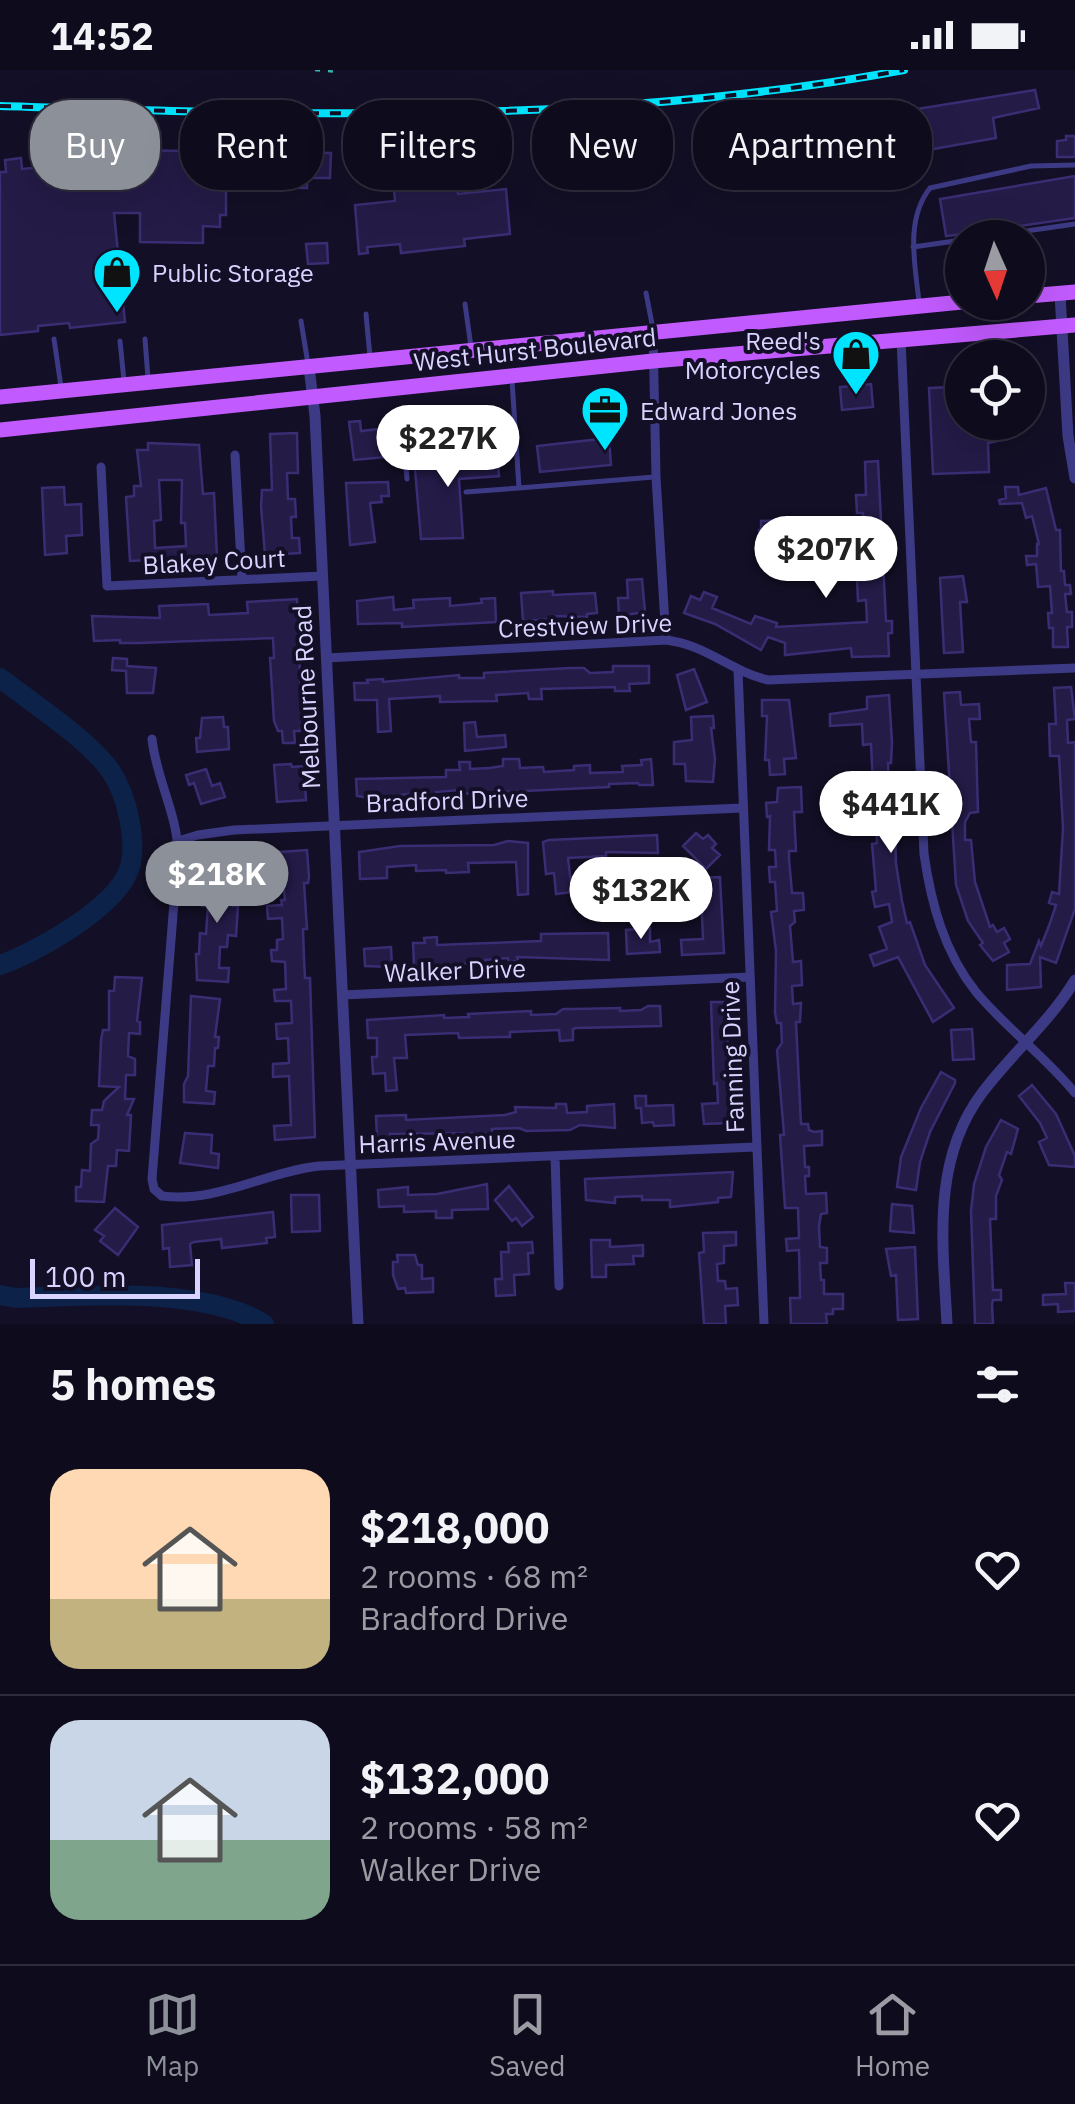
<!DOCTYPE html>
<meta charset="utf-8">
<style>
:root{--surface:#0e0b1c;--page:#171425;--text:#f1f3f6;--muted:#9b9ba3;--line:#2e2b3b;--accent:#8c9099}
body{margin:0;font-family:"IBM Plex Sans",sans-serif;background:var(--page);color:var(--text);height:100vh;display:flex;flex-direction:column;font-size:38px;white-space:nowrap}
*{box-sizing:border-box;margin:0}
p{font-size:32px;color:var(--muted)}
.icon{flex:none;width:55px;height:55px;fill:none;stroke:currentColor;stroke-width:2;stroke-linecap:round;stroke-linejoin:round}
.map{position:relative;height:1254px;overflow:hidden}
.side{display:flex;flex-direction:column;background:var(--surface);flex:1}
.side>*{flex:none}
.hud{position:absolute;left:30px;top:30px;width:1015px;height:90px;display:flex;gap:20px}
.needle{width:65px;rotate:177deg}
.tools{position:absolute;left:945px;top:150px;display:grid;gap:20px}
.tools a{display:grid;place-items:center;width:100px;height:100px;border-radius:50%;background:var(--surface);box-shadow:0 10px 40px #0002,0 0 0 2px var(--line);font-size:50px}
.scale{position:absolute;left:30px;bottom:25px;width:170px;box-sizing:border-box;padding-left:10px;border:5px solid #d9d4ff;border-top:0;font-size:28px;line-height:35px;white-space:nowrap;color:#d9d4ff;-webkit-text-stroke:8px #130f26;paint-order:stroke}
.price{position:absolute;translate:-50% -85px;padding:0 22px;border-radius:35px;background:#fff;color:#222;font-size:32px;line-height:65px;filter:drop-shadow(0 2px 5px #0008)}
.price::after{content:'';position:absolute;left:50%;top:60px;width:30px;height:22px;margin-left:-15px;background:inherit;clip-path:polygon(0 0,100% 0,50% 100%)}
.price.selected{background:var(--accent);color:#fff}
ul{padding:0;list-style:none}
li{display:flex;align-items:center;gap:30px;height:250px;padding:0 50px}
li+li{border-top:2px solid var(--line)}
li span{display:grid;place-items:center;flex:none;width:280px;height:200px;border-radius:30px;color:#555}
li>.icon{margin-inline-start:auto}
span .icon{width:120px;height:120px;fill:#fffc;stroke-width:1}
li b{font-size:42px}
h2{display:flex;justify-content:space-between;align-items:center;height:120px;padding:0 50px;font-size:42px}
.tag{padding:0 35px;border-radius:40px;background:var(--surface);box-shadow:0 10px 40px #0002,0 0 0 2px var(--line);font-size:35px;line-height:90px}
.tag.selected{background:var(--accent);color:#fff}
.status{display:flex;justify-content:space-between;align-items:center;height:70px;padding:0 50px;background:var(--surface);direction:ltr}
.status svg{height:28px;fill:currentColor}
.dock{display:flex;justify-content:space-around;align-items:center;height:140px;border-top:2px solid var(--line);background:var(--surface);font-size:28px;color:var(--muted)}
.dock a{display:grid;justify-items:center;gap:5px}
.dock .selected{color:var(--accent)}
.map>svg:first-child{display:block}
</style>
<div class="status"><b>14:52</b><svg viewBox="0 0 49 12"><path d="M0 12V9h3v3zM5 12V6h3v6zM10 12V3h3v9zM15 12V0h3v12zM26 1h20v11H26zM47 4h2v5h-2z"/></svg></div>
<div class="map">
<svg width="1075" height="1254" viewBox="0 0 1075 1254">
<rect width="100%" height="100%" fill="#130f26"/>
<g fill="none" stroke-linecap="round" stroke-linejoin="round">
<!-- river -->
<path stroke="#0c2248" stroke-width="20" d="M0,608C30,631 93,673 112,703C127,726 138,774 129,800C115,838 37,882 0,895
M0,1225L16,1228C88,1226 202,1216 264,1254"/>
</g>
<!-- building -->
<path fill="#241b47" stroke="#3b2d73" stroke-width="2.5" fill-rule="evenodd" d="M1035,20L1039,38L993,48L996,68L899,85L892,43Z
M1066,66H1075V87H1057V71L1066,70Z
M454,79L458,124L506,119L510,164L464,169L465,176L401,183L400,174L367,177L368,183L359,184L355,135L395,131L391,85Z
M122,80L331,83L330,108H307V118L226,117V145H220V157L203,156V173L140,172V143H114L125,252L70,258L69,253L38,256V261L0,265V102H6L5,90L21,88L22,99L54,96L53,91L66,89V94L87,92L88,99L121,96Z
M1075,106V148L977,162L967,167L962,164L946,166L940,129Z
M327,173L328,193L308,194L306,174Z
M871,314L873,337L842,340L840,317Z
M954,317L955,348H962V352H1006L1007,369L988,373L989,402L933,404L929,318Z
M389,346L391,372L384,373L385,387L354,390L349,352L360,351L361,361L379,359Z
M297,363L298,403H287L288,429H295L296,447H291L292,468H299L300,483L265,485L261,436L262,420H272L270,364Z
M609,368L611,395L540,402L537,376Z
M148,373L199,375L203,424L214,423L217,487L130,491L126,427L134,426V416H141L137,380H148ZM159,410H182L181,453H185L186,476L155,478L154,451L161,450Z
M497,380L499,406L459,409L463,468L421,469L414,388Z
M878,391L886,551H892V563H888L889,586L852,587L851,578L785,585V573L768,567L761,580L715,554L684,543L691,526L700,530L704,522L717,527L712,538L751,554L755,546L777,553L776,557L867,552L866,530L858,531L857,510H866L863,443H857L856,425H866L865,392Z
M388,412L389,426H381L382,432L370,433L375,472L350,475L346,413Z
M64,417L65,435L81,434L82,465L66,466L67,483L45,485L42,418Z
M1005,417H1018L1019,425L1046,418L1056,460H1060L1061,501H1064L1065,515H1070L1071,524H1065L1067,542H1072V557H1067L1068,577H1053V558H1049L1048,543H1052L1050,516L1038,517L1036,494L1027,495L1026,486H1037V474H1039L1032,446L1026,448L1022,433L1000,434L999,430L1006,428Z
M781,450V453L790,452L792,473L789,474L790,484L777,485L775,470H760L759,460H761V451Z
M963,506L967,532H960L963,582L944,583L940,508Z
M642,509L645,542L619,546L618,528H628L627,510Z
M553,521V525L595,523L597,543L587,544V547L554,546V549L523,551L521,523Z
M393,527L394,540L414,538L413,530L450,528V536L482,533L481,529L495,528L496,552L402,557V553L358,554L357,531Z
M297,529L302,651L300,661H294L295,673H283L282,661H278L274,651L270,588H274L273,568L139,573H120V570L94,571L92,546L160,548L159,536L208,534L209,545L248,543L247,532Z
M113,588L127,589V596L156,598L153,623H127L126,601L112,600Z
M613,596H649V613L629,614L630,621H615V617L541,619L542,629H529L528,623L496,625L497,631L440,632V626L389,629L391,661L378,662L377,630H355L354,613H368L367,610L383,609V612L459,605V608H484V603L570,598H584L590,603L613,602Z
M694,599L707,632L686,640L677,605Z
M1071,617L1075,649L1067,650L1068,673L1075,672V839L1056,893L1040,887L1041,917L1007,920V895L1030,894L1039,871L1041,876L1050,853L1056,835L1049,833L1052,822L1059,824L1063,758L1059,686H1050L1049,654H1056L1054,618Z
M960,622L961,635L979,634L980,649H969L971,672H976L978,742L970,743L965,752V770H971L975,812L990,857L993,855L997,862L1004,858L1010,869L1004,873L1009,882L993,891L980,875L983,873L968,851L956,815L944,623Z
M889,625L892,672L891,693H888L889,720H894L896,794L902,831L907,853L910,852L925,895L954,938L933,952L898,887L874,896L870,885L887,879L879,857L892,852L889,834L875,837L872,822L876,821L872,774L877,773L876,749H871V736H874L871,674L863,675L862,654L830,656V644L867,639V627Z
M762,630H789L796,688L784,689L785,704L770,705L769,690H765L767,646H762Z
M713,646L714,658H711L715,689L713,712L686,711L685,694H674V672L692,670L691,647Z
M223,647L224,657H228L229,679L197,682L196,668H200L202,648Z
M475,652L477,667L505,665L506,677L465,681L464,653Z
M503,689H519L520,698L543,697L544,702L574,700V696L590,695V703L623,702L622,696L642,695L641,690L651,689L653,715H639L638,713L609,714V717L459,724V720L436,722L437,726L408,728V724L376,729L357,726L356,709L446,707V700H460L459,692H470V699L489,698L503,696Z
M291,694L292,697L304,696L306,730L277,732L274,695Z
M206,699L212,716L220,713L225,727L201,734L194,713L189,715L186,705Z
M801,717L802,742H794L796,781H789V789L792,823H803L804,840L794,841L795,852L790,856L793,892L801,891L802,915L792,916L793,934L801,933L800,952H796L801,1054H808L809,1060L814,1062L822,1061V1075L804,1076L805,1097H809V1106H805L806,1124L826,1123L827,1143L821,1144L819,1156L820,1177L827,1178V1193H820L821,1210H824V1224H843V1239H833V1244H826L827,1254H791L790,1228H800L799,1180L787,1181L786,1169L799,1168L798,1138H785L780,1065H784L777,980L782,973L781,953H777L775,943L776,881L771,842L777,841L775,812H770L769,797H776L775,780H769L770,746L767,747L766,733L777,732L778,718Z
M696,763L703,769L708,765L716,774L712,778L720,785L706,799L683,776Z
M657,765L658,783L606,782V786L568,788L572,822L556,824L554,803L546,804L543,772L549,770Z
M508,771L528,773V824L518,825L516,792L468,793L469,802L446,803V800L416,801V795L387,797V808L360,809L359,782L400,776L494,775Z
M307,780L309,807L308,813H304L307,859H303L304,888L305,908H310L315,1067L275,1070L274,1056L291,1055L289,1006L273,1007V994L289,993L288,968L277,969L276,954L292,953L291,931H275L274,920L286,919L285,892L272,891L271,880H277V870L283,869L282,848L268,849L267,836L282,835L281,830H285L280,782Z
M205,803L235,805L233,836H238L236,866L228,865L227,877H220L219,898H229L228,912L197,910L196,884H199L200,863L206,864L208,836H202Z
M720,807L724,883L682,885L681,870L703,869L701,821H694V808Z
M650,858V872L659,870L660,882L627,884L626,860Z
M608,863L609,890L517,887L518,891L509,892L508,888L485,890V893L414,896L413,873H425L424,868L437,867V875L541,871V864Z
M391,877L392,897L365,896L364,879Z
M115,907L142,908L137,951L140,952V964L129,963L128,986L135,989V1005H126L125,1029H134L127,1045H131L129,1081L117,1080L116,1096H108L104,1132L76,1131V1117H81L82,1100L90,1101L91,1074L98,1069L99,1055H91L92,1040H102L104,1031L119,1017L99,1016L101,970L103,960H109V921H114Z
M191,926L220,929L215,967H219L218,978H215L214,996H208L206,1021L215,1022L214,1034L184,1032V1014L188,1006Z
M711,932H726L731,1053L704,1054L702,1034L718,1033L717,1013L714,1014Z
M648,936H660L661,956L576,958L573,959V970L560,971L559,960L510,962V967H500L459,968L458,963L405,965L407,988H394L397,1020L386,1021L385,1003L373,1004L372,987H377V968H368L367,950L444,945V948L469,947L468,944L531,941V945L556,944L563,939H575L620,938V941L641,940Z
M972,959L974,989L953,990L951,960Z
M941,1002L955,1010V1013L930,1062L920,1092L916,1120L897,1117L901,1087L921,1038Z
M1032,1015L1056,1044L1075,1086V1097L1049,1095L1039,1072L1047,1068L1040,1053L1019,1026Z
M635,1026H646V1036L673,1035L674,1055L654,1056L653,1052L642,1053L641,1038H636Z
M556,1034H566L567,1043L587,1042V1036L614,1034L615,1058L580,1055L570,1060L526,1061L519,1058L492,1059V1063L390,1064L391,1068H377L376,1046L406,1045V1050L505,1045L516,1042L515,1037L556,1038Z
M1001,1050L1018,1059L1011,1084L1007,1082L999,1105L1002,1110L996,1126V1149H990L993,1220H1001V1230H993L992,1234L993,1254H975L971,1141L974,1114L986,1077Z
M185,1063L212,1065L211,1083L219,1084L218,1098L180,1093Z
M733,1102L731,1127L718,1128V1132L670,1137V1130H642V1126L615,1127V1133L586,1130L585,1109Z
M487,1114L488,1139L452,1140V1148H436V1141L404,1142V1136L379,1137L378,1120L408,1117V1125L437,1124Z
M509,1116L533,1147L522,1156L516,1148L512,1151L495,1130Z
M291,1125H319L320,1161L292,1162Z
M892,1134L912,1136L914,1163L890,1161Z
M115,1138L138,1157L118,1185L100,1171L104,1166L95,1160Z
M273,1142L275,1167L266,1168L267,1173L222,1178L221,1169L194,1172L190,1174L192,1195L170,1197L169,1178L163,1179L162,1155Z
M736,1162V1175L724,1176V1193L717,1194L718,1211H725L726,1219L737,1218L738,1235L725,1236L726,1254H704L699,1183L704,1182L703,1163Z
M591,1170H610V1177L643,1175V1186H633L634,1194L606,1195V1207H592Z
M532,1172L533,1183H528L529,1204L514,1205L515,1225L496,1226L495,1209H502L501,1182H509L508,1173Z
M915,1177L918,1249L898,1250L896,1205L891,1206L886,1179Z
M397,1185H415L418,1195H422V1209L433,1208V1222L406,1223L405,1218L398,1219L393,1205V1192H398Z
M1065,1213H1075V1241L1058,1242V1234L1043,1235V1225L1066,1224Z"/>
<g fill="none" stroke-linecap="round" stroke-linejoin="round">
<!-- path -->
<path stroke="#2fb8b0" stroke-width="2.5" stroke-dasharray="5 8" stroke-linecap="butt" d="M315,0L338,2"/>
<!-- service -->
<path stroke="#3d3a85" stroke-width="5" d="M978,168L1075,154
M913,177L962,170
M646,223L653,259
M919,232C915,194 905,150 930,118L1031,96L1075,95
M465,234L471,277
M366,244L370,287
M301,251L308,294
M54,269L61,317
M145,269L148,308
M120,271L124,311
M512,310L519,418L654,407
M404,370L407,409
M466,422L519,418"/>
<!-- minor -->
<path stroke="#3d3a85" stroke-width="9" d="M653,262L656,407L666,570
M901,269L924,784C931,833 944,882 976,922C1006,958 1045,986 1075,1023
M235,385L242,510
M101,397L107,516L322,506
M327,588L666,570C707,575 730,601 768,610L1075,598
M738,600L764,1254
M152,669C156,708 177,743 178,782L152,1109L154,1119L162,1126C218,1133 265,1102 319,1096L755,1077
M178,771L198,765L234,760L742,738
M342,925L750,907
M555,1086L559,1216"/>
<!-- tertiary -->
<path stroke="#3d3a85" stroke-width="11" d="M1060,224L1068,366L1075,408
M309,297L315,346L358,1254
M947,1254C943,1175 931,1091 982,1023C1011,984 1050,952 1075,910"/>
<!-- primary -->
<path stroke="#c25bff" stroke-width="15" d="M1028,226L1075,222
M0,327L962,232
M0,360L653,291L1075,255"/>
<!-- rail casing -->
<g stroke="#00e5ff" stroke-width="8">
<path id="rail" d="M0,36C306,45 602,56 904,0"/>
</g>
<!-- rail -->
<use href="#rail" stroke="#130f26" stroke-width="4" stroke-dasharray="11" stroke-linecap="butt"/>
</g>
<!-- icons -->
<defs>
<g id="shop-pin" transform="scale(2.5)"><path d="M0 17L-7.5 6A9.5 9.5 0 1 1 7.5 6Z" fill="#00e5ff" stroke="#130f26"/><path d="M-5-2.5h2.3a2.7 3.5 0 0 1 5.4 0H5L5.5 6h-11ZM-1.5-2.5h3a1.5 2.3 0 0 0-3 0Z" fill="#111"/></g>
<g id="office-pin" transform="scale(2.5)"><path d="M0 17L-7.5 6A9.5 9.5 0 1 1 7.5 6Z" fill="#00e5ff" stroke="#130f26"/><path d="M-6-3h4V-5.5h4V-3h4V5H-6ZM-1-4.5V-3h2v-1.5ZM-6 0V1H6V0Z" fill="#111"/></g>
</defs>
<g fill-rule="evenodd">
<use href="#shop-pin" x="117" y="202"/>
<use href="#shop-pin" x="856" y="284"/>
<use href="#office-pin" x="605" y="340"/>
</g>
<g text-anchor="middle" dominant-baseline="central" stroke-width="8" stroke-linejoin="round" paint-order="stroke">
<!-- poi labels -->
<g font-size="25" fill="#d9d4ff" stroke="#130f26" text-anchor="start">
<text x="152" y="202">Public Storage</text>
<text x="821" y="270" text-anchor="end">Reed's<tspan x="821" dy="29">Motorcycles</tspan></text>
<text x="640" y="340">Edward Jones</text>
</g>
<!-- street labels -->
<g font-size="25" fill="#d9d4ff" stroke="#130f26">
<text transform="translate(535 279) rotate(-6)">West Hurst Boulevard</text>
<text transform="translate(214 491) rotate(-3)">Blakey Court</text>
<text transform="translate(585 555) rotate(-2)">Crestview Drive</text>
<text transform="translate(306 627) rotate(-93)">Melbourne Road</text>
<text transform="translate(447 730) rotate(-2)">Bradford Drive</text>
<text transform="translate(455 900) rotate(-2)">Walker Drive</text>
<text transform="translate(732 987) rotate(-92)">Fanning Drive</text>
<text transform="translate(437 1071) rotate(-2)">Harris Avenue</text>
</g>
</g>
</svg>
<div class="tools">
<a><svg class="needle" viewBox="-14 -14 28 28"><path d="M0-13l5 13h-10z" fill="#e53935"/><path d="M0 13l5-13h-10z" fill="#9b9ba3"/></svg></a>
<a><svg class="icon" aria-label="locate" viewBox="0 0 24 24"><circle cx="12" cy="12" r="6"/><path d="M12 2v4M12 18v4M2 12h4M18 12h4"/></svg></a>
</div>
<div class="scale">100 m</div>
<b class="price" style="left:448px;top:420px">$227K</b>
<b class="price" style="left:826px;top:531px">$207K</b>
<b class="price" style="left:891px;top:786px">$441K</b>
<b class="price selected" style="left:217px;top:856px">$218K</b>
<b class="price" style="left:641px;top:872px">$132K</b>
<div class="hud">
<a class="tag selected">Buy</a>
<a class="tag">Rent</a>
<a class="tag">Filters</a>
<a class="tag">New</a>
<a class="tag">Apartment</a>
</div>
</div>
<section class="side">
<h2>5 homes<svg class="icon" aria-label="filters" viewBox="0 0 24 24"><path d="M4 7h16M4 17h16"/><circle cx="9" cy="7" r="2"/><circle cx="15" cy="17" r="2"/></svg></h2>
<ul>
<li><span style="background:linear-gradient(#ffd9b3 65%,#c2b280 0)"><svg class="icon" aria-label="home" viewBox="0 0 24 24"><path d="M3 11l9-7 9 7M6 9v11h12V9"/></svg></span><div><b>$218,000</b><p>2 rooms · 68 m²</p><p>Bradford Drive</p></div><svg class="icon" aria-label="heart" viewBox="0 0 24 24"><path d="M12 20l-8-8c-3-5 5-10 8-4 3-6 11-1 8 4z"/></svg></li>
<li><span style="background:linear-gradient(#c9d6e8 60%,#7fa58c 0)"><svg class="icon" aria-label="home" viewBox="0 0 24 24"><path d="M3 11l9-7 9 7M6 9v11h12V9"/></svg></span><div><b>$132,000</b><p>2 rooms · 58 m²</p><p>Walker Drive</p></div><svg class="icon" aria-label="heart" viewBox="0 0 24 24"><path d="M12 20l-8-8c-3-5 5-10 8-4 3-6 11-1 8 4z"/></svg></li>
</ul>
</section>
<nav class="dock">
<a class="selected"><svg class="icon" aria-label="map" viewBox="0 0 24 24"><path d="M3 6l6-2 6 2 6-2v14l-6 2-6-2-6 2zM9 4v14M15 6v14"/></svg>Map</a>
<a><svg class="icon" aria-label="saved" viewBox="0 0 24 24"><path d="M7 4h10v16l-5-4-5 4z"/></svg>Saved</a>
<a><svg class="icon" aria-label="home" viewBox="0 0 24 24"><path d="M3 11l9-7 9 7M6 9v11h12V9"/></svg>Home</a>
</nav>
